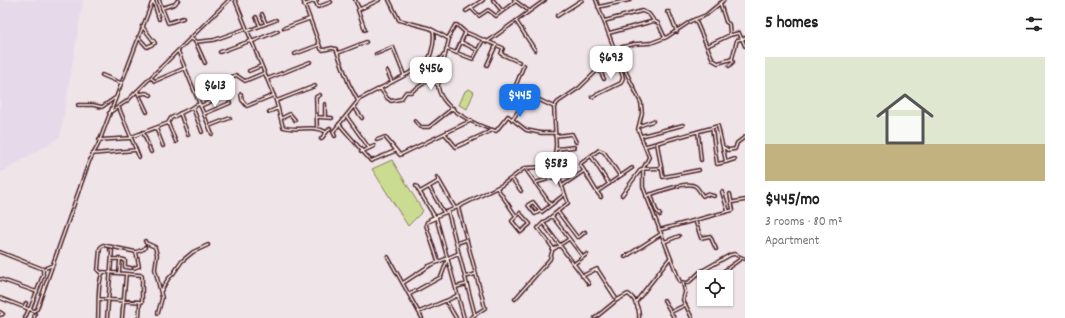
<!DOCTYPE html>
<meta charset="utf-8">
<style>
:root{--surface:#fff;--page:#f2f2f2;--text:#222;--muted:#767676;--line:#e0e0e0;--accent:#1a73e8}
body{margin:0;font-family:Dekko,sans-serif;background:var(--page);color:var(--text);height:100vh;display:flex;flex-direction:column;font-size:15px;white-space:nowrap}
*{box-sizing:border-box;margin:0}
p{font-size:13px;color:var(--muted)}
.icon{flex:none;width:22px;height:22px;fill:none;stroke:currentColor;stroke-width:2;stroke-linecap:round;stroke-linejoin:round}
.map{position:relative;flex:1;overflow:hidden}
.panel{display:flex;flex-direction:column;background:var(--surface);width:320px}
.panel>*{flex:none}
.fabs{position:absolute;left:697px;top:270px;display:grid;gap:8px}
.fabs a{display:grid;place-items:center;width:36px;height:36px;border-radius:0px;background:var(--surface);box-shadow:0 1px 3px #0004;font-size:20px}
.price{position:absolute;translate:-50% -34px;padding:0 9px;border-radius:8px;background:#fff;color:#222;font-size:13px;line-height:26px;filter:drop-shadow(0 1px 2px #0008)}
.price::after{content:'';position:absolute;left:50%;top:24px;width:12px;height:9px;margin-left:-6px;background:inherit;clip-path:polygon(0 0,100% 0,50% 100%)}
.price.on{background:var(--accent);color:#fff}
ul{padding:0;list-style:none}
li{display:grid;align-content:center;gap:8px;height:212px;padding:0 20px}
li+li{border-top:1px solid var(--line)}
li span{display:grid;place-items:center;height:124px;border-radius:0px;color:#555}
li>.icon{margin-inline-start:auto}
span .icon{width:72px;height:72px;fill:#fffc;stroke-width:1}
li b{font-size:17px}
h2{display:flex;justify-content:space-between;align-items:center;height:48px;padding:0 20px;font-size:17px}
main{display:flex;flex:1;min-height:0}
.map>svg:first-child{display:block}
</style>
<main>
<div class="map">
<svg width="745" height="318" viewBox="0 0 745 318">
<rect width="100%" height="100%" fill="#efe4e8"/>
<filter id="ink" filterUnits="userSpaceOnUse"><feTurbulence type="fractalNoise" baseFrequency=".025" numOctaves="2"/><feDisplacementMap in="SourceGraphic" scale="8" xChannelSelector="R" yChannelSelector="G"/><feConvolveMatrix kernelMatrix="1 2 1 2 8 2 1 2 1" color-interpolation-filters="sRGB"/></filter>
<g filter="url(#ink)">
<!-- built -->
<path fill="#e6d9ea" d="M0,0H83L60,137L0,173Z"/>
<!-- green -->
<path fill="#cadc91" stroke="#8a7e5e" d="M469,89L474,92L467,109L459,105L465,91Z
M392,160L423,211L408,226L372,169Z"/>
<g fill="none" stroke-linecap="round" stroke-linejoin="round">
<!-- street casing -->
<g stroke="#4a1f2b" stroke-width="4.5">
<path id="street" d="M153,0L159,19
M159,0L168,23L183,18
M235,0L276,101L283,127C296,132 314,124 326,132
M303,0L321,49L323,50L332,48L336,49L349,84L358,101L333,132L335,136
M355,0L359,8
M389,0L399,20L429,28L449,39L438,85
M493,0L502,11
M514,0L529,11
M724,0L706,15L691,21L667,37L651,43L634,44L615,49L641,103L642,113L638,129L649,157L643,169V187L680,282L688,283L700,272L730,255L734,254L745,259
M315,1L318,7L331,2
M720,3L726,22L729,24L730,35L739,33L742,39L745,38
M304,5L317,0
M598,7L630,0
M162,8L175,4L178,0
M471,8L479,16L488,10L496,16L516,1
M466,11L483,0
M667,12H669L677,32
M262,14L266,24
M557,16L582,0
M256,17L260,26
M695,19L713,60L718,63L732,59L733,62L729,66
M516,21L535,50
M604,21L642,11L649,14L654,21
M284,28L309,19
M365,30L358,10L379,0
M247,31L276,20
M609,33L654,21L658,23L665,38
M138,37L147,47L155,43L142,26
M190,38L195,41L205,63
M448,38L455,25H457L465,32L503,48L501,54L519,62
M195,42L214,40L245,29
M251,42L278,31
M461,42L477,50
M487,42L545,0
M707,46L730,35
M446,49L473,59L483,40
M178,51L212,134
M220,52L250,41
M338,53L366,42
M456,53L465,33
M295,54L319,45
M376,54L393,47L404,75
M732,59L737,40L742,39L745,46
M427,62L435,63L444,55
M487,65L496,45
M599,69L604,79
M249,71L261,66
M387,71L392,82
M419,74C429,64 436,44 433,30
M102,75L121,83
M151,78L155,81L185,68
M267,79L310,62
M380,88L387,98L391,101L401,99L406,92H411L429,80
M137,91L147,112
M195,93L236,75L245,81L264,73
M140,94L146,93L151,95
M241,94L242,100L247,106L274,95
M527,94L554,107
M592,97L621,83L623,78L621,71L624,69
M358,100L413,71L438,85C439,108 477,126 496,131L508,116L526,130L541,133H555
M276,101L315,86
M78,105H93L102,107L115,98
M200,106L225,96
M354,107L362,118
M119,108L139,157
M193,108L202,132
M269,112L278,108
M109,113L127,101L229,0
M180,113L188,135
M204,114L230,103
M317,117L332,118
M325,117V104
M347,117L369,148
M282,118L290,114L295,120
M512,120L521,107L519,99L513,92L524,65
M415,121L421,127H429L453,108
M168,123L176,142
M339,124L371,161L395,151
M209,126L230,118
M639,126L653,121
M156,128L163,146
M712,128L717,164L726,162
M317,129L316,97L320,95
M143,132L151,152
M698,132L701,160
M445,134L456,147L493,130
M555,136L572,134L576,142
M641,136L683,125
M131,137L168,123L171,118L199,104
M321,139L330,128
M99,140L131,138
M377,140L385,137L400,155L470,121
M657,143L663,177L699,170
M646,146L718,126L726,162L735,159
M723,147L728,150L735,149L737,143L745,137
M556,149L574,147
M361,152L374,146
M92,154L136,150
M591,156L609,184
M525,168L551,205L565,194
M437,177L455,208
M512,179L521,191
M535,183L558,176
M416,186L435,217
M562,186L554,162L572,160
M429,187L444,213
M497,188L516,216
M420,192L439,181
M597,192L580,164L599,150L604,152L620,176
M722,192L728,211
M651,194L656,210L660,215
M622,195L641,169L661,168
M646,196C656,193 687,180 695,186C699,188 700,193 703,196L706,194L714,196
M601,197L597,192L632,168
M733,202L745,200
M458,207L485,308L470,318
M540,211L533,202L528,205L535,214L540,211L542,212L551,205
M448,212L475,315
M558,212L577,237H579L585,232
M520,213L530,224L521,232L512,221Z
M552,216L568,203L562,186L584,171
M436,217L464,318
M436,218L427,222L426,225L438,261
M430,219L458,207L502,185L525,168L543,167L554,162L556,145L554,107L558,102L579,88L607,61L615,51L596,0
M695,220L701,238L710,236L716,249
M659,230L733,210L730,194
M145,241L146,243L155,247L157,255L155,269L162,298L158,313
M664,242L679,236
M457,243L466,240
M554,249L569,239
M0,252L43,269L53,265
M136,252L144,249L145,247
M388,257L422,318
M583,257L552,216L543,223L589,284
M625,257L661,234
M112,259H120L119,273
M120,259L125,260V267L131,268
M574,264L587,254
M102,273L98,270L100,248L103,245L136,252L139,266L134,268
M721,273L742,258
M582,276L597,269L617,300
M465,277L476,274
M0,279L37,292
M403,283L429,266L459,253
M683,283L685,292L683,300L692,318
M456,287L467,284
M161,291L168,279L173,274L182,261L193,252L208,245
M410,294L441,277L448,258
M0,298L34,311L37,309L89,162L98,145L153,0
M515,299L550,259L553,248L538,228L543,223
M664,300L674,318
M635,303L670,258
M24,307L26,303
M30,309L43,275V270
M0,312L3,314L0,315
M419,312L445,301
M671,312L685,305
M25,318L29,309
M34,318L35,314
M98,318C99,306 97,282 103,272L141,275L142,276V302L99,299
M107,318L112,251L110,250
M122,318L126,274
M139,318L140,303
M456,318L446,301L458,295
M595,318L617,300L628,294C635,298 640,310 639,318"/>
</g>
<!-- street -->
<use href="#street" stroke="#fcf5e5" stroke-width="1.5"/>
</g>
</g>
</svg>
<div class="fabs">
<a><svg class="icon" aria-label="locate" viewBox="0 0 24 24"><circle cx="12" cy="12" r="6"/><path d="M12 2v4M12 18v4M2 12h4M18 12h4"/></svg></a>
</div>
<b class="price" style="left:611px;top:80px">$693</b>
<b class="price" style="left:431px;top:91px">$456</b>
<b class="price" style="left:215px;top:108px">$613</b>
<b class="price on" style="left:520px;top:118px">$445</b>
<b class="price" style="left:556px;top:186px">$583</b>
</div>
<section class="panel">
<h2>5 homes<svg class="icon" aria-label="filters" viewBox="0 0 24 24"><path d="M4 7h16M4 17h16"/><circle cx="9" cy="7" r="2"/><circle cx="15" cy="17" r="2"/></svg></h2>
<ul>
<li><span style="background:linear-gradient(#dfe7d0 70%,#c2b280 0)"><svg class="icon" aria-label="home" viewBox="0 0 24 24"><path d="M3 11l9-7 9 7M6 9v11h12V9"/></svg></span><div><b>$445/mo</b><p>3 rooms · 80 m²</p><p>Apartment</p></div></li>
</ul>
</section>
</main>
